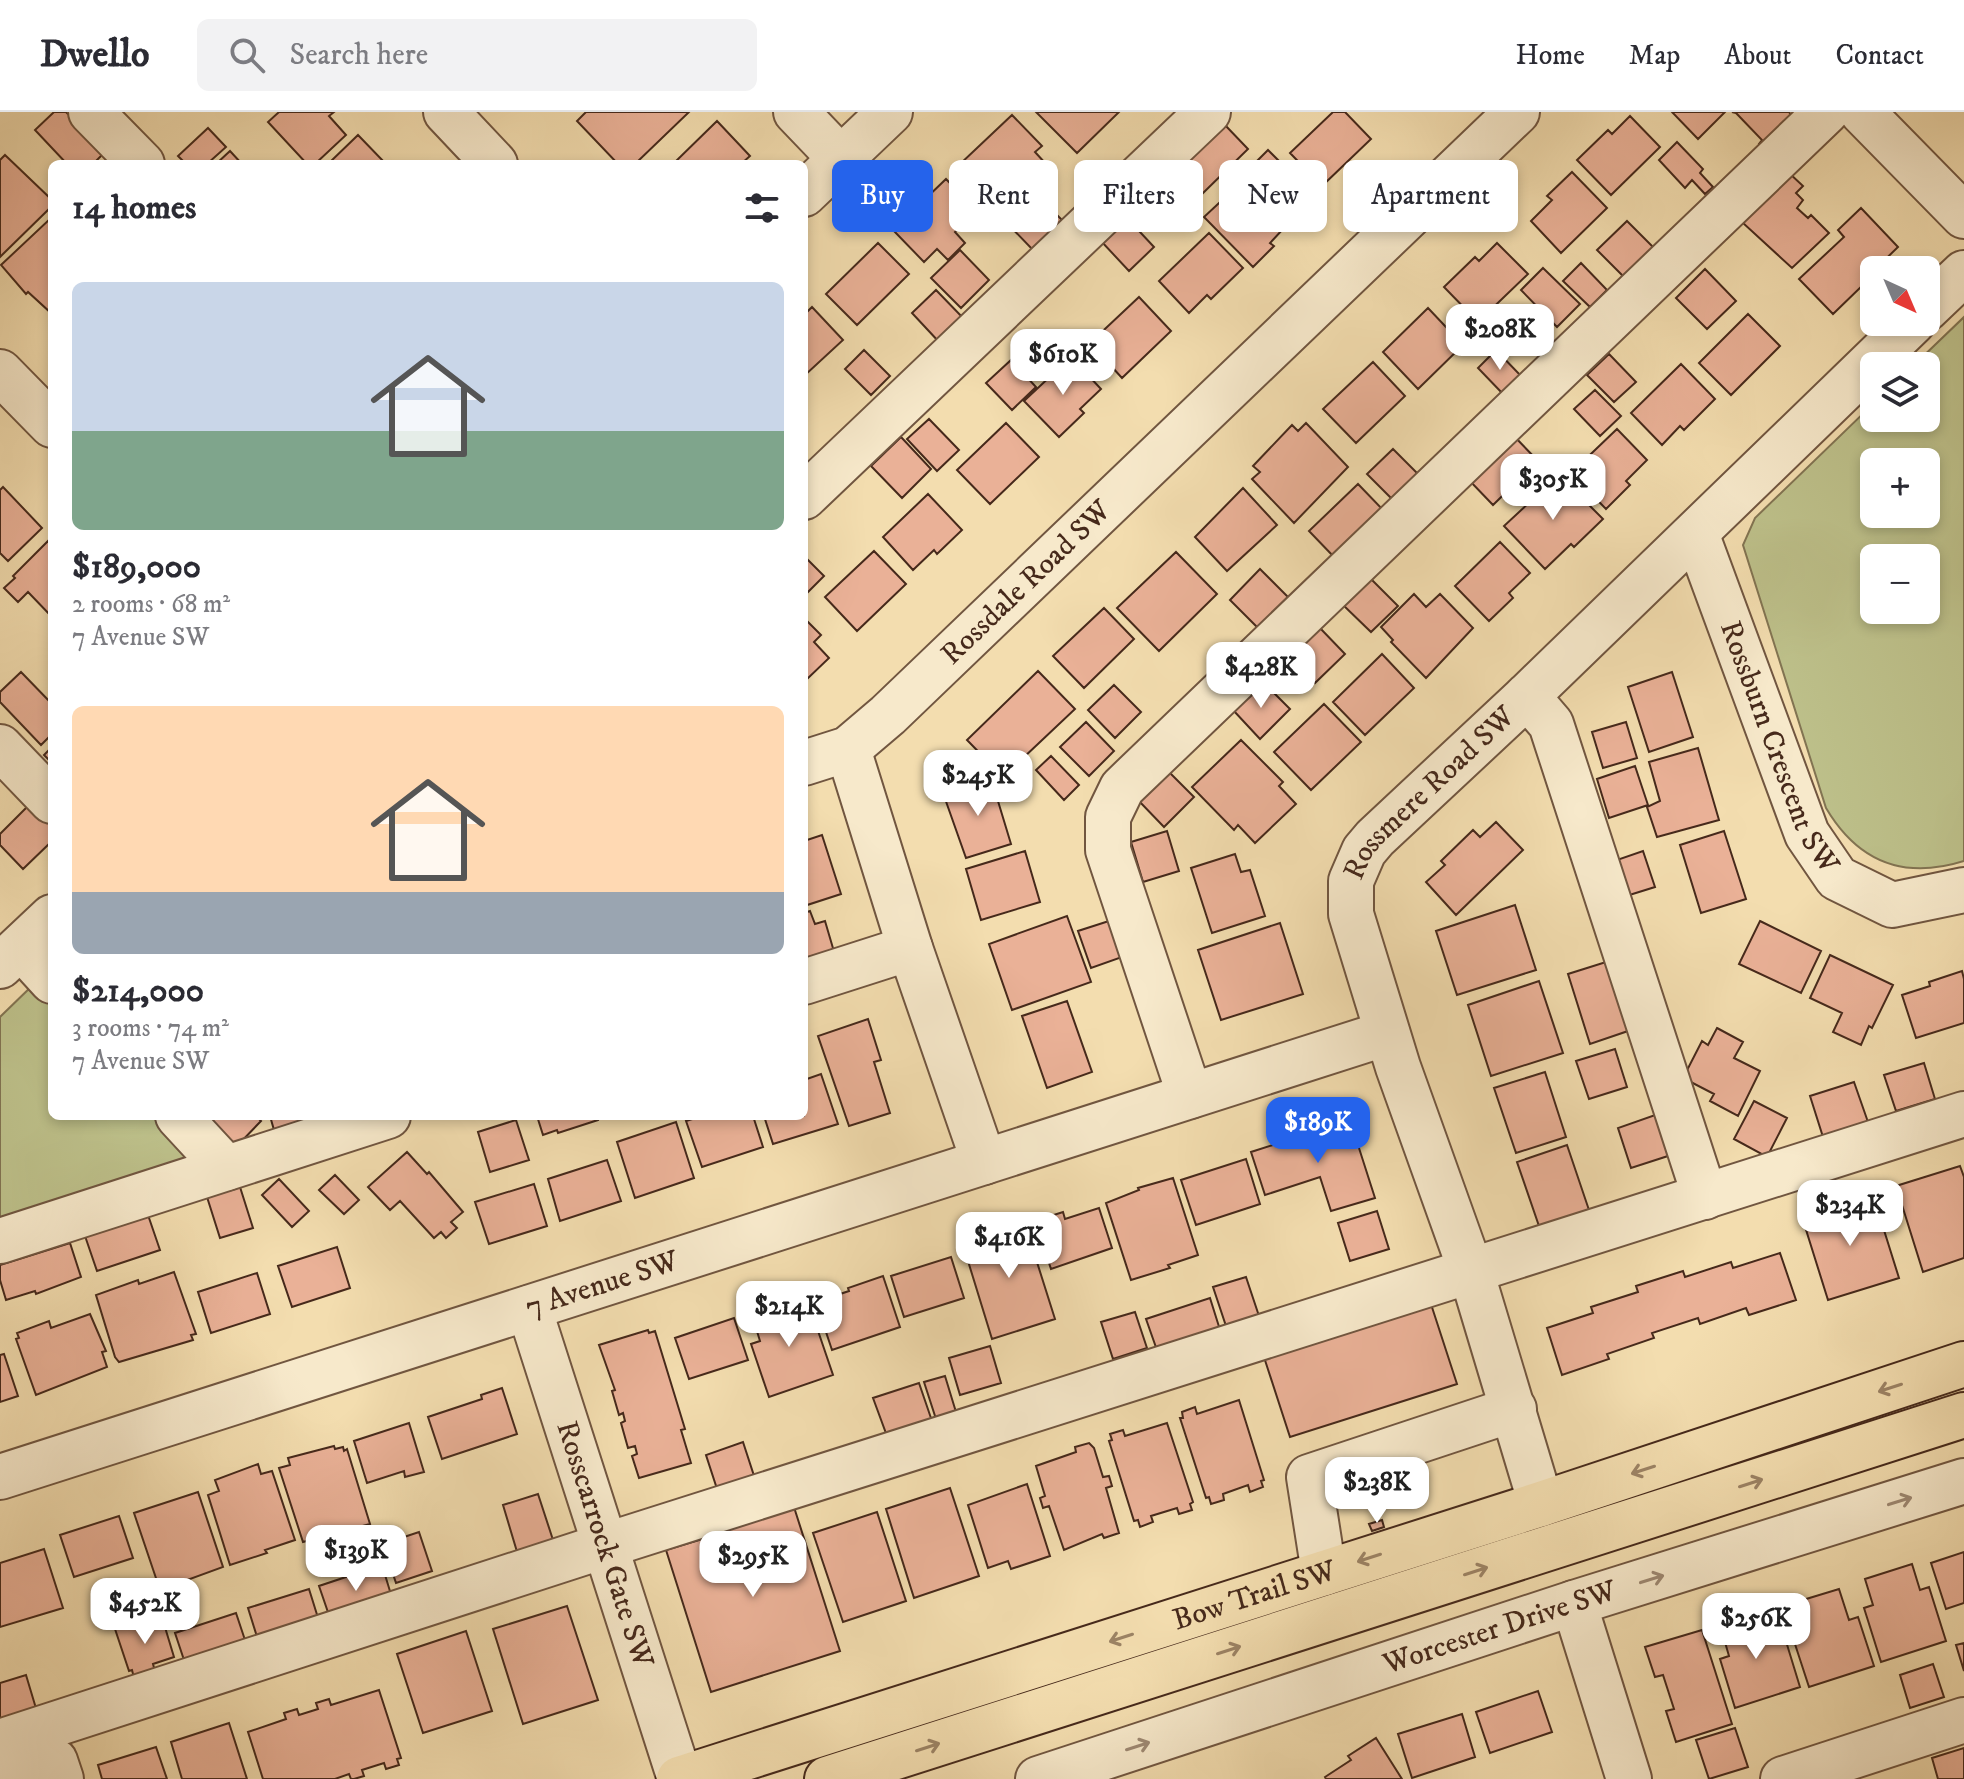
<!DOCTYPE html>
<meta charset="utf-8">
<style>
:root{--surface:#fff;--page:#f2f2f3;--text:#2b2b33;--muted:#7c7c81;--line:#e1e1e2;--accent:#2563eb}
body{margin:0;font-family:"IM FELL DW Pica",serif;background:var(--page);color:var(--text);height:100vh;display:flex;flex-direction:column;font-size:30px;white-space:nowrap}
*{box-sizing:border-box;margin:0}
p{font-size:26px;color:var(--muted)}
.icon{flex:none;width:44px;height:44px;fill:none;stroke:currentColor;stroke-width:2;stroke-linecap:round;stroke-linejoin:round}
.map{position:relative;flex:1;overflow:hidden}
.details{position:absolute;left:48px;top:48px;width:760px;height:960px;display:flex;flex-direction:column;background:var(--surface);border-radius:12px;box-shadow:0 4px 12px #0003}
.details>*{flex:none}
.banner{position:absolute;left:832px;top:48px;width:760px;height:72px;display:flex;gap:16px}
.needle{width:52px;rotate:136deg}
.buttons{position:absolute;left:1860px;top:144px;display:grid;gap:16px}
.buttons a{display:grid;place-items:center;width:80px;height:80px;border-radius:12px;background:var(--surface);box-shadow:0 4px 12px #0003;font-size:40px}
.price{position:absolute;translate:-50% -68px;padding:0 18px;border-radius:16px;background:#fff;color:#222;font-size:26px;line-height:52px;filter:drop-shadow(0 2px 4px #0008)}
.price::after{content:'';position:absolute;left:50%;top:48px;width:24px;height:18px;margin-left:-12px;background:inherit;clip-path:polygon(0 0,100% 0,50% 100%)}
.price.selected{background:var(--accent);color:#fff}
ul{padding:0;list-style:none}
li{display:grid;align-content:center;gap:16px;height:424px;padding:0 24px}
li span{display:grid;place-items:center;height:248px;border-radius:12px;color:#555}
li>.icon{margin-inline-start:auto}
span .icon{width:144px;height:144px;fill:#fffc;stroke-width:1}
li b{font-size:34px}
h2{display:flex;justify-content:space-between;align-items:center;height:96px;padding:0 24px;font-size:34px}
.tag{padding:0 28px;border-radius:12px;background:var(--surface);box-shadow:0 4px 12px #0003;font-size:28px;line-height:72px}
.tag.selected{background:var(--accent);color:#fff}
header{display:flex;align-items:center;gap:48px;box-sizing:border-box;height:112px;padding:0 40px;background:var(--surface);border-bottom:2px solid var(--line)}
header strong{font-size:38px}
nav{display:flex;gap:44px;margin-inline-start:auto;font-size:28px}
.search{width:560px;height:72px;background:var(--page);display:flex;align-items:center;gap:20px;box-sizing:border-box;padding:0 28px;border-radius:12px;color:var(--muted);font-size:30px}
.map>svg:first-child{display:block}
</style>
<header>
<strong>Dwello</strong>
<div class="search"><svg class="icon" aria-label="search" viewBox="0 0 24 24"><circle cx="10" cy="10" r="6"/><path d="M15 15l6 6"/></svg>Search here</div>
<nav><a>Home</a><a>Map</a><a>About</a><a>Contact</a></nav>
</header>
<div class="map">
<svg width="1964" height="1667" viewBox="0 0 1964 1667">
<rect width="100%" height="100%" fill="#f3ddaf"/>
<filter id="stains"><feTurbulence type="fractalNoise" baseFrequency=".0025" numOctaves="4"/><feColorMatrix values="0 0 0 0 .2 0 0 0 0 .09 0 0 0 0 .02 0 0 0 .5 -.17"/></filter>
<radialGradient id="worn" r=".72"><stop offset=".6" stop-color="#630" stop-opacity="0"/><stop offset="1" stop-color="#630" stop-opacity=".3"/></radialGradient>
<!-- green -->
<path fill="#bdc08a" stroke="#827452" stroke-width="2" fill-rule="evenodd" d="M1964,205V749C1904,768 1858,750 1826,696L1743,433L1755,406L1874,291V306H1926V254H1913ZM1874,350H1926V402H1874ZM1874,446H1926V498H1874Z
M35,871L52,889V1004H161L191,1045L0,1115V905Z"/>
<!-- building -->
<path fill="#eab197" stroke="#46291b" stroke-width="2" d="M54,0H66L105,40L93,52H67L35,18Z
M279,0H334L329,4L346,23L315,52H307L268,10Z
M586,0H689L635,52H618L577,9Z
M1036,0H1119L1077,41Z
M1333,0H1345L1371,27L1322,74L1290,41Z
M1672,0H1725L1698,27Z
M1732,0H1789L1795,9L1764,38L1759,32L1762,28L1736,1Z
M1012,3L1042,34L1035,40L1046,52L1033,64L1022,53L989,85L959,53Z
M1630,4L1660,35L1611,83L1577,48L1608,18L1612,22Z
M717,9L750,44L741,52H673Z
M1224,12L1248,37L1201,83L1177,57Z
M208,16L226,35L207,52H186L178,44Z
M358,23L386,52H328Z
M1677,30L1703,57L1700,61L1713,75L1705,82L1692,68L1685,76L1659,48Z
M1268,38L1318,88L1297,110L1292,106L1283,115L1284,116L1270,131L1274,134L1253,155L1204,105L1233,78L1237,83L1240,80L1246,72L1240,66Z
M230,39L242,52H216Z
M5,43L52,88V94L0,145V48Z
M1572,60L1607,96L1561,141L1531,109L1552,88L1547,84Z
M1788,60L1803,74L1796,81L1803,88L1797,96L1808,106L1811,103L1829,121L1792,156L1743,111Z
M946,67L977,99L955,120L965,131L948,148L937,137L924,150L893,118Z
M1032,78L1062,108L1033,138L1003,107Z
M1861,96L1898,135L1862,170L1864,172L1833,202L1799,167L1844,125L1838,118Z
M52,105V200L51,201L28,180L26,182L1,153Z
M1126,105L1154,135L1129,159L1101,129Z
M1627,109L1656,138L1626,167L1597,138Z
M1209,121L1243,156L1211,187L1207,183L1189,201L1159,169Z
M878,131L909,162L857,213L826,182Z
M1497,131L1528,162L1478,210L1444,175L1475,145L1479,149Z
M960,138L989,168L961,196L931,166Z
M1581,151L1607,178L1590,195L1563,169Z
M1543,156L1580,192L1557,215L1521,178Z
M1705,157L1736,189L1707,217L1676,186Z
M936,178L965,208L940,231L912,201Z
M1139,185L1171,219L1122,266L1090,231Z
M812,195L843,228L804,264V203Z
M1428,196L1463,233L1418,277L1383,240Z
M1748,202L1780,234L1731,283L1699,251Z
M864,238L890,264L871,283L845,257Z
M1496,238L1522,265L1504,283L1478,256Z
M1609,242L1636,270L1614,290L1587,263Z
M1071,245L1101,277L1080,297L1084,301L1059,325L1024,289Z
M1011,248L1036,275L1012,298L986,271Z
M1373,250L1405,284L1356,331L1323,297Z
M1681,252L1715,287L1684,318L1680,314L1662,333L1631,301Z
M1595,278L1621,304L1600,324L1574,297Z
M929,307L959,338L937,359L907,327Z
M1006,311L1039,345L990,392L957,358Z
M1306,311L1348,355L1294,411L1252,367L1260,360L1253,354L1292,313L1298,319Z
M1617,317L1647,348L1626,369L1630,373L1606,397L1571,361Z
M1513,323L1538,349L1493,393L1468,367Z
M901,325L931,357L902,386L871,354Z
M1393,337L1419,363L1394,389L1367,362Z
M1559,363L1603,407L1574,435L1571,432L1545,457L1504,414Z
M1358,372L1384,399L1335,446L1309,419Z
M3,375L42,416L8,449L0,441V378Z
M1243,376L1277,413L1227,459L1195,425Z
M928,382L962,418L937,442L934,438L913,458L883,425Z
M48,429L52,433V505L28,480L18,490L4,476L15,466L13,464Z
M1500,430L1530,461L1509,481L1513,486L1489,509L1455,474Z
M874,439L906,472L857,519L825,485Z
M1176,440L1217,482L1159,539L1117,496Z
M804,444L824,464L804,484Z
M1260,457L1288,485L1258,516L1230,488Z
M1368,464L1398,494L1371,520L1341,491Z
M1414,482L1426,495L1440,482L1473,516L1426,566L1391,530L1393,528L1381,515Z
M1104,496L1134,527L1084,576L1053,544Z
M807,509L821,523L814,530L829,546L804,570V512Z
M1319,515L1345,542L1315,571L1289,543Z
M1382,542L1414,576L1365,623L1333,590Z
M1038,559L1075,597L1003,665L967,628Z
M21,560L52,592V622L41,633L0,590V580Z
M1672,560L1693,625L1649,640L1628,575Z
M1263,570L1290,597L1260,627L1233,598Z
M1114,573L1141,600L1115,626L1088,598Z
M1324,592L1361,630L1311,678L1274,640Z
M1086,610L1114,639L1089,664L1060,635Z
M1626,610L1637,646L1603,656L1592,620Z
M1241,628L1283,670L1279,674L1296,692L1255,731L1238,713L1234,718L1192,675Z
M52,635V651L44,643Z
M1698,636L1719,708L1657,725L1647,695L1660,689L1649,650Z
M1051,644L1079,673L1064,688L1036,658Z
M1635,654L1648,693L1609,706L1597,667Z
M1166,657L1194,685L1164,715L1137,687Z
M991,666L1011,732L966,746L943,681Z
M33,689L52,709V729L23,757L0,733V722Z
M1496,710L1523,738L1456,803L1426,770L1445,753L1441,749L1473,718L1480,725Z
M1167,719L1179,759L1143,770L1131,730Z
M1724,719L1746,787L1701,801L1680,733Z
M822,723L841,782L804,794V729Z
M1025,739L1040,790L981,808L966,757Z
M1643,739L1655,775L1623,785L1611,750Z
M1235,742L1241,760L1250,758L1265,804L1212,821L1191,756Z
M1515,793L1536,858L1457,883L1436,819Z
M810,799L815,812L825,809L835,843L804,853V801Z
M1067,804L1091,870L1012,898L989,832Z
M1112,808L1125,844L1091,856L1078,819Z
M1760,809L1821,839L1801,881L1739,852Z
M1280,811L1303,882L1221,908L1198,838Z
M1830,843L1893,873L1872,916L1869,914L1861,933L1833,920L1842,901L1810,886Z
M1606,850L1628,919L1590,932L1568,862Z
M1962,859L1964,867V911L1916,926L1902,883L1930,874L1929,870Z
M1539,869L1563,941L1491,964L1468,893Z
M1067,889L1092,960L1047,976L1022,904Z
M868,907L881,948L874,950L890,1001L849,1014L818,924Z
M1717,916L1743,930L1734,946L1760,959L1738,1004L1710,989L1714,982L1683,966L1702,929L1708,933Z
M1615,937L1627,975L1589,987L1576,949Z
M1924,951L1935,987L1896,999L1884,963Z
M1545,960L1566,1025L1516,1041L1494,976Z
M821,962L838,1012L773,1032L764,1004H804V968Z
M1854,970L1868,1010L1823,1025L1810,984Z
M1754,989L1787,1006L1767,1045L1734,1027Z
M1658,1002L1671,1043L1631,1056L1618,1016Z
M214,1004H256L261,1009L237,1034L210,1008Z
M270,1004H303L307,1016L276,1025Z
M537,1004H597L598,1008L558,1021L557,1018L543,1023Z
M702,1004H753L763,1035L702,1055L686,1009Z
M516,1008L529,1048L490,1060L478,1020Z
M1350,1008L1375,1086L1331,1099L1320,1065L1265,1083L1251,1040Z
M676,1010L694,1066L635,1086L617,1030Z
M1567,1033L1589,1098L1539,1114L1517,1050Z
M407,1040L427,1062L429,1060L463,1100L451,1110L457,1116L446,1126L441,1120L434,1126L400,1089L390,1098L368,1075Z
M1246,1047L1260,1092L1196,1113L1181,1068Z
M607,1048L621,1089L560,1109L548,1067Z
M1960,1054L1964,1065V1146L1923,1160L1896,1074Z
M335,1063L359,1088L344,1102L319,1078Z
M1173,1066L1198,1143L1168,1153L1170,1156L1131,1168L1106,1091L1139,1078L1138,1076Z
M279,1067L309,1099L292,1115L262,1083Z
M534,1072L547,1114L489,1132L475,1090Z
M240,1075L253,1116L220,1126L207,1085Z
M1873,1083L1899,1166L1828,1188L1802,1105Z
M1099,1096L1112,1136L1051,1157L1035,1109L1063,1100L1065,1107Z
M1377,1099L1389,1137L1350,1149L1338,1111Z
M148,1103L160,1138L97,1159L85,1124Z
M1023,1106L1055,1207L992,1227L964,1136L992,1127L989,1117Z
M70,1131L81,1165L36,1182L35,1179L6,1188L0,1168V1153Z
M337,1135L350,1176L292,1195L278,1154Z
M1780,1141L1796,1188L1749,1203L1746,1196L1700,1212L1698,1206L1652,1221L1654,1226L1607,1242L1609,1247L1562,1263L1547,1216L1593,1201L1591,1195L1638,1180L1636,1174L1683,1159L1685,1165L1731,1150L1733,1156Z
M951,1145L964,1186L904,1205L891,1164Z
M174,1160L196,1222L191,1223L193,1228L119,1250L115,1245L96,1183L138,1168L139,1172Z
M257,1161L270,1202L211,1221L198,1180Z
M883,1164L900,1215L832,1238L816,1190L849,1179L848,1176Z
M1246,1165L1259,1204L1226,1214L1213,1175Z
M1210,1186L1221,1221L1158,1241L1146,1207Z
M1429,1186L1457,1272L1290,1325L1262,1239Z
M799,1187L808,1213L815,1210L833,1263L769,1285L751,1232L760,1229L752,1203Z
M1135,1200L1147,1236L1113,1247L1101,1210Z
M90,1202L106,1239L102,1240L107,1255L36,1283L16,1227L19,1226L17,1221L49,1209L51,1216Z
M734,1206L748,1248L689,1267L675,1226Z
M648,1218L649,1221L655,1219L685,1317L681,1318L691,1351L639,1366L632,1344L637,1342L635,1334L628,1336L621,1311L625,1309L623,1301L619,1303L612,1279L615,1278L599,1233Z
M990,1234L1001,1271L960,1283L949,1246Z
M4,1242L18,1284L0,1290V1243Z
M945,1264L956,1300L936,1307L924,1270Z
M919,1271L932,1309L887,1324L873,1286Z
M502,1276L517,1322L442,1347L428,1305L482,1287L481,1283Z
M1239,1288L1264,1368L1261,1369L1263,1375L1250,1380L1248,1373L1223,1382L1224,1388L1211,1392L1209,1385L1206,1386L1180,1306H1183L1182,1300L1195,1295L1197,1302Z
M409,1311L424,1360L405,1365L404,1359L367,1371L354,1329Z
M1167,1311L1193,1390L1190,1392L1192,1398L1179,1402L1177,1396L1151,1404L1153,1410L1140,1415L1138,1408L1134,1409L1109,1329L1112,1328L1110,1322L1123,1318L1125,1324Z
M743,1330L756,1370L719,1383L706,1343Z
M1089,1331L1094,1336L1103,1365L1109,1364L1112,1374L1106,1376L1119,1421L1104,1426L1102,1422L1064,1438L1049,1394L1043,1396L1040,1386L1045,1384L1036,1354L1076,1340L1075,1335Z
M334,1334L335,1337L343,1335L344,1339L347,1337L370,1412L303,1430L279,1356L290,1353L288,1346Z
M258,1352L261,1362L272,1359L295,1428L265,1438L267,1441L230,1453L208,1383L219,1379L215,1368Z
M1027,1372L1050,1444L1011,1457L1008,1449L988,1456L968,1393Z
M950,1376L979,1464L914,1486L886,1397Z
M198,1380L223,1455L160,1478L134,1401Z
M538,1382L554,1431L518,1443L503,1393Z
M793,1392L840,1539L711,1580L666,1438L709,1425L708,1420Z
M877,1400L906,1489L843,1510L813,1421Z
M119,1404L133,1446L74,1465L60,1423Z
M1382,1408L1384,1415L1372,1419L1369,1412Z
M419,1420L432,1459L396,1471L383,1432Z
M44,1437L63,1496L0,1515V1451Z
M1964,1440V1491L1946,1497L1931,1451Z
M1912,1452L1920,1478L1929,1475L1946,1529L1881,1550L1864,1496L1873,1493L1865,1467Z
M382,1453L393,1489L331,1509L319,1474Z
M309,1477L319,1509L258,1528L248,1496Z
M1839,1477L1849,1508L1858,1505L1874,1554L1809,1575L1793,1526L1803,1523L1793,1491Z
M567,1494L598,1588L523,1612L493,1517Z
M1765,1498L1775,1530L1785,1526L1800,1575L1735,1596L1720,1547L1729,1544L1720,1513Z
M236,1501L247,1534L186,1554L175,1521Z
M161,1502L174,1545L153,1552L156,1563L135,1570L132,1558L129,1559L115,1517Z
M1702,1518L1732,1612L1676,1630L1666,1599L1674,1597L1663,1563L1655,1565L1645,1535Z
M466,1519L492,1599L423,1621L397,1542Z
M1964,1531V1559L1956,1533Z
M1933,1552L1944,1585L1910,1596L1900,1563Z
M26,1563L38,1603L0,1614V1571Z
M379,1578L401,1646L397,1647L399,1653L386,1657L384,1651L362,1658L364,1664L354,1667H351L349,1662L335,1667H263L248,1620L286,1607L284,1601L297,1597L299,1603L318,1597L316,1591L329,1587L331,1593Z
M1538,1579L1552,1620L1490,1641L1476,1600Z
M1462,1602L1475,1645L1412,1666L1398,1622Z
M229,1611L247,1667H182L171,1630Z
M1735,1616L1748,1655L1709,1667L1696,1628Z
M1376,1626L1402,1667H1326L1325,1665L1351,1648L1348,1644Z
M156,1635L167,1667H102L98,1653Z
M1964,1636V1667H1938L1932,1646Z"/>
<g fill="none" stroke-linecap="round" stroke-linejoin="round">
<!-- minor casing -->
<g stroke="#715640" stroke-width="48">
<g id="minor">
<path d="M91,0L142,52"/>
<path d="M446,0L495,52"/>
<path d="M796,0L841,47"/>
<path d="M1862,0L1964,104"/>
<path d="M804,82L890,0"/>
<path d="M1926,197L1964,161"/>
<path d="M0,260L52,313"/>
<path d="M804,385L1208,0"/>
<path id="s1" d="M1696,421L1807,722L1837,766L1892,793L1964,778"/>
<path d="M1527,584L1551,612L1705,1085"/>
<path d="M0,635L52,689"/>
<path d="M848,637L910,836L984,1050"/>
<path id="s2" d="M804,651L848,637L888,603L1517,0"/>
<path d="M21,835L52,869"/>
<path d="M0,854L52,805"/>
<path d="M804,870L910,836"/>
<path d="M1190,984L1108,738V705L1122,676L1826,0"/>
<path d="M178,1004L226,1056"/>
<path d="M0,1129L388,1004"/>
<path id="s3" d="M529,1196L680,1667"/>
<path id="s4" d="M0,1365L1387,921"/>
<path id="s5" d="M1541,1392L1471,1159L1398,955L1351,802V769L1364,739L1375,726L1527,584L1913,210"/>
<path d="M1324,1461L1309,1365L1514,1297"/>
<path d="M1574,1491L1629,1667"/>
<path d="M0,1630L607,1433L1964,1002"/>
<path d="M0,1660L43,1645L55,1649L61,1667"/>
<path id="s6" d="M1038,1667L1574,1491L1964,1369"/>
<path d="M1783,1667L1964,1608"/>
</g>
</g>
<!-- major casing -->
<g stroke="#46291b" stroke-width="48">
<g id="major">
<path id="s7" d="M679,1667L1541,1392L1964,1252"/>
<path d="M827,1667L1964,1303"/>
</g>
</g>
<!-- minor -->
<use href="#minor" stroke="#f7e9cb" stroke-width="44"/>
<!-- major -->
<use href="#major" stroke="#f3ddaf" stroke-width="44"/>
</g>
<!-- one-way arrows -->
<defs><path id="oneway-shaft" d="M-6 0H5M1.5-3L5.5 0L1.5 3" fill="none" stroke-width="1.6" stroke-linecap="round" stroke-linejoin="round" transform="scale(2)"/></defs>
<g stroke="#9c8365">
<use href="#oneway-shaft" transform="translate(1890 1276) rotate(162)"/>
<use href="#oneway-shaft" transform="translate(1643 1358) rotate(162)"/>
<use href="#oneway-shaft" transform="translate(1751 1371) rotate(-18)"/>
<use href="#oneway-shaft" transform="translate(1369 1446) rotate(162)"/>
<use href="#oneway-shaft" transform="translate(1476 1459) rotate(-18)"/>
<use href="#oneway-shaft" transform="translate(1121 1526) rotate(162)"/>
<use href="#oneway-shaft" transform="translate(1229 1538) rotate(-18)"/>
<use href="#oneway-shaft" transform="translate(928 1635) rotate(-18)"/>
</g>
<g stroke="#9e8973">
<use href="#oneway-shaft" transform="translate(1900 1389) rotate(-17)"/>
<use href="#oneway-shaft" transform="translate(1652 1467) rotate(-17)"/>
<use href="#oneway-shaft" transform="translate(1138 1634) rotate(-18)"/>
</g>
<g text-anchor="middle" dominant-baseline="central" stroke-width="8" stroke-linejoin="round" paint-order="stroke">
<!-- street labels -->
<g font-size="30" fill="#46291b" stroke="#f7e9cb">
<text stroke="none"><textPath href="#s2" startOffset="290">Rossdale Road SW</textPath></text>
<text stroke="none"><textPath href="#s1" startOffset="230">Rossburn Crescent SW</textPath></text>
<text stroke="none"><textPath href="#s5" startOffset="772">Rossmere Road SW</textPath></text>
<text stroke="none"><textPath href="#s4" startOffset="632">7 Avenue SW</textPath></text>
<text stroke="none"><textPath href="#s3" startOffset="248">Rosscarrock Gate SW</textPath></text>
<text stroke="none"><textPath href="#s7" startOffset="604">Bow Trail SW</textPath></text>
<text stroke="none"><textPath href="#s6" startOffset="486">Worcester Drive SW</textPath></text>
</g>
</g>
<rect width="100%" height="100%" filter="url(#stains)"/>
<rect width="100%" height="100%" fill="url(#worn)"/>
</svg>
<div class="buttons">
<a><svg class="needle" viewBox="-14 -14 28 28"><path d="M0-13l5 13h-10z" fill="#e53935"/><path d="M0 13l5-13h-10z" fill="#7c7c81"/></svg></a>
<a><svg class="icon" aria-label="layers" viewBox="0 0 24 24"><path d="M12 4l9 5-9 5-9-5zM3 14l9 5 9-5"/></svg></a>
<a>+</a>
<a>−</a>
</div>
<b class="price" style="left:1500px;top:260px">$208K</b>
<b class="price" style="left:1063px;top:285px">$610K</b>
<b class="price" style="left:1553px;top:410px">$305K</b>
<b class="price" style="left:1261px;top:598px">$428K</b>
<b class="price" style="left:978px;top:706px">$245K</b>
<b class="price selected" style="left:1318px;top:1053px">$189K</b>
<b class="price" style="left:1850px;top:1136px">$234K</b>
<b class="price" style="left:1009px;top:1168px">$416K</b>
<b class="price" style="left:789px;top:1237px">$214K</b>
<b class="price" style="left:1377px;top:1413px">$238K</b>
<b class="price" style="left:356px;top:1481px">$139K</b>
<b class="price" style="left:753px;top:1487px">$295K</b>
<b class="price" style="left:145px;top:1534px">$452K</b>
<b class="price" style="left:1756px;top:1549px">$256K</b>
<div class="banner">
<a class="tag selected">Buy</a>
<a class="tag">Rent</a>
<a class="tag">Filters</a>
<a class="tag">New</a>
<a class="tag">Apartment</a>
</div>
<section class="details">
<h2>14 homes<svg class="icon" aria-label="filters" viewBox="0 0 24 24"><path d="M4 7h16M4 17h16"/><circle cx="9" cy="7" r="2"/><circle cx="15" cy="17" r="2"/></svg></h2>
<ul>
<li><span style="background:linear-gradient(#c9d6e8 60%,#7fa58c 0)"><svg class="icon" aria-label="home" viewBox="0 0 24 24"><path d="M3 11l9-7 9 7M6 9v11h12V9"/></svg></span><div><b>$189,000</b><p>2 rooms · 68 m²</p><p>7 Avenue SW</p></div></li>
<li><span style="background:linear-gradient(#ffd9b3 75%,#9aa5b1 0)"><svg class="icon" aria-label="home" viewBox="0 0 24 24"><path d="M3 11l9-7 9 7M6 9v11h12V9"/></svg></span><div><b>$214,000</b><p>3 rooms · 74 m²</p><p>7 Avenue SW</p></div></li>
</ul>
</section>
</div>
